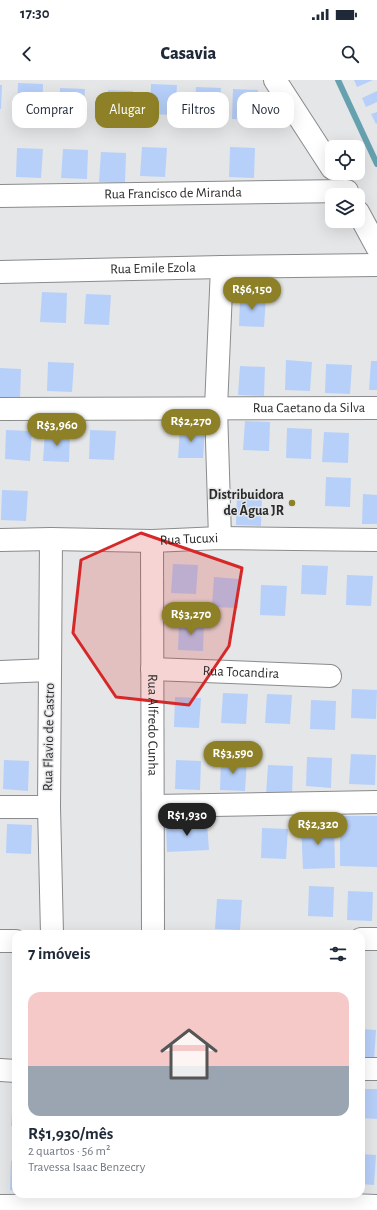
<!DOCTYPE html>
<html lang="pt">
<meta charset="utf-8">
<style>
:root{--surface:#fff;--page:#f2f2f3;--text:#1f2937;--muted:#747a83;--accent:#8d8027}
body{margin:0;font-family:"Alegreya Sans",sans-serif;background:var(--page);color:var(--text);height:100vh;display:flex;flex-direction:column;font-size:15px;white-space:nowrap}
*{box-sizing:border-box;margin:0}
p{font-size:13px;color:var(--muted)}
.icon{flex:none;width:22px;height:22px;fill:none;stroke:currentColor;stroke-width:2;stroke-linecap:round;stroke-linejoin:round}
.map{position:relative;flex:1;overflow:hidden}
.details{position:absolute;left:12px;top:850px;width:353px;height:268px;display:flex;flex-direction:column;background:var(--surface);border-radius:12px;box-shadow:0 4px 16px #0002}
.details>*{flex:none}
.guide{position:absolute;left:12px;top:12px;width:353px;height:36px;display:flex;gap:8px}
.fabs{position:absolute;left:325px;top:60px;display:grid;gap:8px}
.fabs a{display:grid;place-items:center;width:40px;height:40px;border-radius:8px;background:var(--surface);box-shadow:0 4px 16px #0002;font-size:20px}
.price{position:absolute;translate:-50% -34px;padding:0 9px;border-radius:14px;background:var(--accent);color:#fff;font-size:13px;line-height:26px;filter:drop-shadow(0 1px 2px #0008)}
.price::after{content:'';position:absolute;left:50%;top:24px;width:12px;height:9px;margin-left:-6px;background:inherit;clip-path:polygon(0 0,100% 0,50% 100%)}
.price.active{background:#222;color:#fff}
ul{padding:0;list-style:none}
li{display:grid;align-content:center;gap:8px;height:212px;padding:0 16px}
li span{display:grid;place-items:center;height:124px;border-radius:12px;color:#555}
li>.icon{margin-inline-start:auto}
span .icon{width:72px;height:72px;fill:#fffc;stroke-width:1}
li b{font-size:17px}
h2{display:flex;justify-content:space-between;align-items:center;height:48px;padding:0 16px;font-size:17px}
.pill{padding:0 14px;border-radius:12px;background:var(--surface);box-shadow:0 4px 16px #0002;font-size:14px;line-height:36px}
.pill.active{background:var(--accent);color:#fff}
.status{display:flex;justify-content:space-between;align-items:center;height:28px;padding:0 20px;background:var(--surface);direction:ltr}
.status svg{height:11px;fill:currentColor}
header{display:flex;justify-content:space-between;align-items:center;height:52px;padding:0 16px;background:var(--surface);font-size:18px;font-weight:800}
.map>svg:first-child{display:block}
</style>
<div class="status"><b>17:30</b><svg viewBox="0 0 49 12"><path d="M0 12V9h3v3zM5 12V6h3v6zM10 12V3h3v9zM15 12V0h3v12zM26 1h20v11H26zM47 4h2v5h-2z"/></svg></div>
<header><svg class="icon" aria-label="back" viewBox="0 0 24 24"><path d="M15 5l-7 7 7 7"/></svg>Casavia<svg class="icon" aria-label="search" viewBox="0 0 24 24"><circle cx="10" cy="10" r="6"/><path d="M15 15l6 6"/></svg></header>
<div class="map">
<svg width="377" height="1130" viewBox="0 0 377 1130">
<rect width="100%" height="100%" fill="#e5e6e7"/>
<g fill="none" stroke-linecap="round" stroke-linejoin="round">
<!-- stream -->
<path stroke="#66a1af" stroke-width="6" d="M338,0L377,84"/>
</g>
<!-- building -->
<path fill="#b7d0f9" d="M354,0H373L357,7Z
M18,3L43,4L42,34L17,33Z
M151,4L177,5L175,35L150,34Z
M0,5H2L1,29H0Z
M196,7L221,8L219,37L194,36Z
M60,8L85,9L83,38L58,37Z
M233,9L258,10L257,40L232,39Z
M108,10L133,11L131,41L106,40Z
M377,11V22L366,27L362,18Z
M377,32V43L376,44L371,34Z
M142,67L167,68L165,97L140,96Z
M230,67L255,68L254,98L229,97Z
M17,68L43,69L41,98L16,97Z
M63,69L88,70L87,99L61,98Z
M101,72L126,73L125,103L99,102Z
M42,212L67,213L66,243L40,242Z
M86,214L111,215L109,245L84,244Z
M240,216L266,217L264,247L239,246Z
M286,280L312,282L310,311L285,310Z
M371,281H377V310H369Z
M48,282L74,283L72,312L47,311Z
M326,284L352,285L350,314L325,313Z
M240,286L265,287L264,316L238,315Z
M0,288L21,289L20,319L0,318Z
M245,341L270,342L269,371L243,370Z
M180,348L205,349L203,378H178Z
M287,348L312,349L311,379L286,378Z
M6,350L32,351L30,381L5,379Z
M90,350L116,351L114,380L89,379Z
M45,352L70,353L69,382L43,381Z
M324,352L349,353L348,383L322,382Z
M326,397L351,398L350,427L325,426Z
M2,410L28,411L26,441L1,440Z
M363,414L377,415V444H362Z
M237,415L262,417L261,446L236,445Z
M173,484L198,485L196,514L171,513Z
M302,485L328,486L326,515L301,514Z
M347,495L373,496L371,526L346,525Z
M214,497L239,499L238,528L212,527Z
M261,505L287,506L285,536L260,535Z
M179,540L204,541L203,571L178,570Z
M352,609L377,610L376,639L351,638Z
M223,613L248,614L246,644L221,643Z
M267,614L292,615L290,644L265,643Z
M175,617L201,618L199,648L174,647Z
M311,620L336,621L335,650L310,649Z
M351,674L376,675L375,705L349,704Z
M307,677L332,678L331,708L306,706Z
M4,680L29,681L28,711L3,709Z
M176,680L201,681L200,710L175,709Z
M221,680L247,681L245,711L220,710Z
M268,685L293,686L292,715L266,714Z
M340,736H377V787L340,786Z
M207,742L209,770L167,772L166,745Z
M334,743L335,788L303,789L301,744Z
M7,744L32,745L31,774L6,773Z
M262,748L288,749L286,779L261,778Z
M309,806L334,807L333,837L308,836Z
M348,811L373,812L372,841L347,840Z
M217,819L242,820L240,850L215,849Z
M361,949L376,950L374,980L361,979Z
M361,1009H377V1039L361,1038Z
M13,1017H16V1047L11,1046Z
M361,1074L376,1075L374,1105L361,1104Z
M11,1081H16V1111L10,1110Z"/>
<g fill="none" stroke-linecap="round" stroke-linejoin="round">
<!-- minor casing -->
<g stroke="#8a8b8d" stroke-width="24">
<g id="minor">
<path d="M275,0L332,88"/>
<path id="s1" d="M0,116L347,111"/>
<path d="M358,132L377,167"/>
<path id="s2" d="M0,192L222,187L377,185"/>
<path id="s3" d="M0,329L377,328"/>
<path d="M220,458L216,328L222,187"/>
<path d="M51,459L49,727L52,854"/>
<path id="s4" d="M0,460L51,459L152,461L220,458L377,460"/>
<path id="s5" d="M152,461L153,854"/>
<path id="s6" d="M152,589L330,596"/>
<path d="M0,592L50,590"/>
<path d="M153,726L377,722"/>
<path d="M0,727H49"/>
<path d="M361,859H377"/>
<path d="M0,861H16"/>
<path d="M361,989H377"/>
<path d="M0,990L16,991"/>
<path d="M0,1126L156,1125L249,1126L350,1125L377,1126"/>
</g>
</g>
<!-- minor -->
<use href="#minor" stroke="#fff" stroke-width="22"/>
</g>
<!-- marked area -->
<path fill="#d62828" fill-opacity="0.2" stroke="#d62828" stroke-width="3" stroke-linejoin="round" d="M141,453L242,488L229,566L189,625L116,617L73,553L81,480Z"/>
<!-- markers -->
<circle fill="#8d8027" stroke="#e5e6e7" stroke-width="1.5" cx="292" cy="423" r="4"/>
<g text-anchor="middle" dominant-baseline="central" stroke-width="3" stroke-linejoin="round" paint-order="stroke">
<!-- street labels -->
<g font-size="14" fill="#2a2a2a" stroke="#e5e6e7">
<text stroke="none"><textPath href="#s1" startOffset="173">Rua Francisco de Miranda</textPath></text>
<text stroke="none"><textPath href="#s2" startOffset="153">Rua Emile Ezola</textPath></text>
<text stroke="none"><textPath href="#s3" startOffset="309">Rua Caetano da Silva</textPath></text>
<text stroke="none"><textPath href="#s4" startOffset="189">Rua Tucuxi</textPath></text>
<text stroke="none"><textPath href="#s6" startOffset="89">Rua Tocandira</textPath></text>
<text stroke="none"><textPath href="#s5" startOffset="184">Rua Alfredo Cunha</textPath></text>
<text transform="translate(49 657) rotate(-89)">Rua Flavio de Castro</text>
</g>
<!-- poi labels -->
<g font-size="14" font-weight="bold" fill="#2a2a2a" stroke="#e5e6e7" text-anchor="end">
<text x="284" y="415">Distribuidora<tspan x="284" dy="16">de Água JR</tspan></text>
</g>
</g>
</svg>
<div class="fabs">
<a><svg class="icon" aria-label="locate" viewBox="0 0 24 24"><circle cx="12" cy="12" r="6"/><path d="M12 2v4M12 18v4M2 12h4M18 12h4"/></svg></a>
<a><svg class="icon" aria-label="layers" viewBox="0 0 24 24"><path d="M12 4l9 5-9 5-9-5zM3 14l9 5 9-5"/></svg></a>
</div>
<b class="price" style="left:252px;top:231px">R$6,150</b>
<b class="price" style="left:191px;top:363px">R$2,270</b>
<b class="price" style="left:57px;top:367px">R$3,960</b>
<b class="price" style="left:191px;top:556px">R$3,270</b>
<b class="price" style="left:233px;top:695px">R$3,590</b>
<b class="price active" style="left:187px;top:757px">R$1,930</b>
<b class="price" style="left:318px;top:766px">R$2,320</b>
<div class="guide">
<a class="pill">Comprar</a>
<a class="pill active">Alugar</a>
<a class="pill">Filtros</a>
<a class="pill">Novo</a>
</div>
<section class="details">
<h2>7 imóveis<svg class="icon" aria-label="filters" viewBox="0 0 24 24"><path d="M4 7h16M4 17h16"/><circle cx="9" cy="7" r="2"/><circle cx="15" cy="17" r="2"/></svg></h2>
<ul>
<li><span style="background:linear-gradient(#f6c9c9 60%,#9aa5b1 0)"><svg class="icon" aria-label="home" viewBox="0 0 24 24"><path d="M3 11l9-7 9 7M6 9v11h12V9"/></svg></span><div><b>R$1,930/mês</b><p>2 quartos · 56 m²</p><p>Travessa Isaac Benzecry</p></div></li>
</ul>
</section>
</div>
